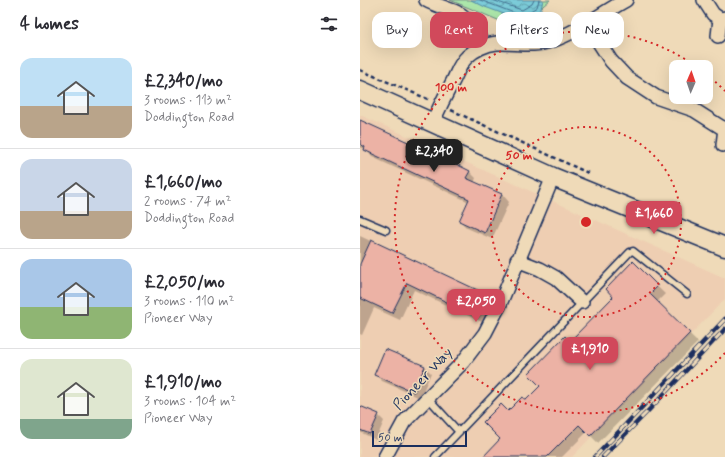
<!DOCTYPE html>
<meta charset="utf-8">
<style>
:root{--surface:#fff;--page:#f7f7f7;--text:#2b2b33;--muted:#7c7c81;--line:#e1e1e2;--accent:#d1495b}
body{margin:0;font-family:Mynerve,sans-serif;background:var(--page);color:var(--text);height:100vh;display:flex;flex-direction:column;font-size:15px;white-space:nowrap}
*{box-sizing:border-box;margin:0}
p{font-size:13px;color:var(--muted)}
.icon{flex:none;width:22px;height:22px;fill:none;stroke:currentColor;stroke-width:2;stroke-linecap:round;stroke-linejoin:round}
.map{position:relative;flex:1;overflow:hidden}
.drawer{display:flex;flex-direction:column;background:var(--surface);width:360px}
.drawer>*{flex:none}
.top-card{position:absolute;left:12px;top:12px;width:293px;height:36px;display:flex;gap:8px}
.needle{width:26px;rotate:2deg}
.controls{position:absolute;left:309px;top:60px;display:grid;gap:8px}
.controls a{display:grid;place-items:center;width:44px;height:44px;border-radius:8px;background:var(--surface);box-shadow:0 4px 16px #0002;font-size:20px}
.scale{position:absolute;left:12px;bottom:10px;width:95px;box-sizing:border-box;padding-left:4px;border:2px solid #1b2f5e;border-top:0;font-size:11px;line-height:14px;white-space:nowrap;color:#1b2f5e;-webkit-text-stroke:3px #efdab8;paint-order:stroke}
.price{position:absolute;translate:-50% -34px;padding:0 9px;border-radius:8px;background:var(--accent);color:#fff;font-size:13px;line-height:26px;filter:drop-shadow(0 1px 2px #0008)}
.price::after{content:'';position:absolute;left:50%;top:24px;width:12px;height:9px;margin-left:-6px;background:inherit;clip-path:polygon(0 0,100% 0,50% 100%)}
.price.on{background:#222;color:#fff}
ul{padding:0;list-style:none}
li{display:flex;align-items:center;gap:12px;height:100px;padding:0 20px}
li+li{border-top:1px solid var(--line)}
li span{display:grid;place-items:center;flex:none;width:112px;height:80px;border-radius:12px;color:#555}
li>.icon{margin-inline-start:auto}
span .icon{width:48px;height:48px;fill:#fffc;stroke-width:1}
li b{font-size:17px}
h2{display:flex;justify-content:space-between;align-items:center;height:48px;padding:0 20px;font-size:17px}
.tag{padding:0 14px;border-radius:12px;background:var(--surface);box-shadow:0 4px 16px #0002;font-size:14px;line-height:36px}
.tag.on{background:var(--accent);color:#fff}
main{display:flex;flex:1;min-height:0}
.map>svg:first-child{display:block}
</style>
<main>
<section class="drawer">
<h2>4 homes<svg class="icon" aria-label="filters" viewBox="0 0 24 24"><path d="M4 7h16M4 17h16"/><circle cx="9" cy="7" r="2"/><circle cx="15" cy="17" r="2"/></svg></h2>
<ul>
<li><span style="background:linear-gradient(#bfe0f5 60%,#b9a48a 0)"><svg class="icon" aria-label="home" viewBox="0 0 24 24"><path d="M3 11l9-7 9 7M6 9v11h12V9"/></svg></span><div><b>£2,340/mo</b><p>3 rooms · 113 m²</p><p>Doddington Road</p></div></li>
<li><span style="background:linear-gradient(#c9d6e8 65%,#b9a48a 0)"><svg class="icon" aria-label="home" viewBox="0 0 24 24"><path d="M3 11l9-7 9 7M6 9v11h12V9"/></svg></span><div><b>£1,660/mo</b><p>2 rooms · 74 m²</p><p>Doddington Road</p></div></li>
<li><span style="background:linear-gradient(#a9c7e8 60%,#8fb573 0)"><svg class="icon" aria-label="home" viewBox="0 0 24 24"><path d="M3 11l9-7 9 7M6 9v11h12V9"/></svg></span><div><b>£2,050/mo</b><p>3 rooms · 110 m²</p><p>Pioneer Way</p></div></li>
<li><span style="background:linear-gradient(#dfe7d0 75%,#7fa58c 0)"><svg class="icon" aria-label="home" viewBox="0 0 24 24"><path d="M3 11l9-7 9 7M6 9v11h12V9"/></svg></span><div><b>£1,910/mo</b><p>3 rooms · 104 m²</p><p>Pioneer Way</p></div></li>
</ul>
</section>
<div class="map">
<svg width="365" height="457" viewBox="0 0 365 457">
<defs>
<pattern id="water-waves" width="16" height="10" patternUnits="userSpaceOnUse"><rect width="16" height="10" fill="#7cccd9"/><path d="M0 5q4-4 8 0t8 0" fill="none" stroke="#65a6b3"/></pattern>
</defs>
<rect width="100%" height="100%" fill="#efdab8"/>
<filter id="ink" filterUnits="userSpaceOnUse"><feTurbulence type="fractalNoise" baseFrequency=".025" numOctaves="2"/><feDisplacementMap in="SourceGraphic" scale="8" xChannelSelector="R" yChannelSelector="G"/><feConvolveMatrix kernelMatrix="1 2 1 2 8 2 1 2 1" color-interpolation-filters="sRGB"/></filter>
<g filter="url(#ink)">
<!-- built -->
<path fill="#eeceb2" d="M0,115L365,278V299L212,457H0Z"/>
<!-- park -->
<path fill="#ade7ab" stroke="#648b84" d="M90,0H190L157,28Z"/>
<!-- water -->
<path fill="url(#water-waves)" stroke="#558da8" d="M111,0H183L181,9L163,21L125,7Z"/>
<!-- shadow -->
<path fill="#0003" d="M0,120L84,160H93L100,167L109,171L116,178L114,183L142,194L149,202L132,239L107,228L100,221L109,202L12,157L5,149L0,147Z
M0,236L127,296L135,304L126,324L54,290L40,320L14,308L2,335L0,334V267L1,264L0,263Z
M273,263L305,294L297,302L338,342L238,443L227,432L202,457H124L141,439L148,413L166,402L182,386L210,342L254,297Z
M26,351L65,367L71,373L60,398L22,381L16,375Z
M0,407L18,415L24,421L16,440L0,432Z"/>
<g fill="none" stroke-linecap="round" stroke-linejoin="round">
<!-- shore -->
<path stroke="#426e8f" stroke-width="1" d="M120,0L162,16L177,7L179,0
M132,0L162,10L172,4L174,0"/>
</g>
<!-- building -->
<path fill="#ecb2a5" stroke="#1b2f5e" d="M0,120L83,158L85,155L94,159L92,162L110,171L106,178L142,194L125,233L99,221L109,199L4,150L5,147L0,144Z
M11,240L128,295L118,317L47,283L32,313L0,298V264Z
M273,261L298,286L290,294L330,333L230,436L219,425L187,457H123L140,439L123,422L141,404L148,411L162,397L166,400L180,386L168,374L205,336L210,341L253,297L246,289Z
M25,349L65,366L54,392L14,375Z
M0,406L19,414L10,434L0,430Z"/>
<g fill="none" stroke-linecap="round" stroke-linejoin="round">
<!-- service casing -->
<g stroke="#1b2f5e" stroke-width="9">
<path id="service" d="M0,219L26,230
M68,398L99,432
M75,457L270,252L273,251L327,294"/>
</g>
<!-- minor casing -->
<g stroke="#1b2f5e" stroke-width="16">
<path id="minor" d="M66,0C75,5 86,8 96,12C110,18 117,32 123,46
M344,0L353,14L360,19
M227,24L251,61L267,78L296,97L334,110L364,129
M358,36L360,19L365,18
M73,122C79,108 86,94 93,81C97,73 100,63 107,57C114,50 126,44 137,43C155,42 173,47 191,41C218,32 242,13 266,0
M363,145L365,128
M157,260L180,269L196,278L222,302
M25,457L44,422L103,362L125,333L140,304L193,177"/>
</g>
<!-- secondary casing -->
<g stroke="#1b2f5e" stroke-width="21">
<path id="secondary" d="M0,90L193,177L365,247"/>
</g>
<!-- path -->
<path stroke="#1b2f5e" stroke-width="2.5" stroke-dasharray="4 3" stroke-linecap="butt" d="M0,70L70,100
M91,110L228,173"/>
<!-- service -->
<use href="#service" stroke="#efdab8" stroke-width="6"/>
<!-- minor -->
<use href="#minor" stroke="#efdab8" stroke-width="13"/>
<!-- secondary -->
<use href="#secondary" stroke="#efdab8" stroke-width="18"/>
<!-- rail casing -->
<g stroke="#1b2f5e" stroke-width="4.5">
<path id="rail" d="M235,457L365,319
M243,457L288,411L365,329"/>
</g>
<!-- rail -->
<use href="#rail" stroke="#efdab8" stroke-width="3" stroke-dasharray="9" stroke-linecap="butt"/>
</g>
</g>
<!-- distance rings -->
<g fill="none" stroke="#d62828" stroke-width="2" stroke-dasharray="2 4">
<circle cx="226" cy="222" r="95"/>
<path d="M365 353A191 191 0 1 1 337 67M346 74A191 191 0 0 1 365 91"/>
</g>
<g text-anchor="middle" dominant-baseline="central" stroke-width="3" stroke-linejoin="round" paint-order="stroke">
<!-- street labels -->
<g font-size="15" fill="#1b2f5e" stroke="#efdab8">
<text transform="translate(63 379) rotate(-47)">Pioneer Way</text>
</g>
</g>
<circle cx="226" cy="222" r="6" fill="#d62828" stroke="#efdab8" stroke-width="2"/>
<g font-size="12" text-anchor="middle" font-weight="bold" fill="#d62828" stroke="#efdab8" stroke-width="3" stroke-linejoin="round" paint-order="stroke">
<text x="91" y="91">100 m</text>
<text x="159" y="159">50 m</text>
</g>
</svg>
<div class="controls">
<a><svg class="needle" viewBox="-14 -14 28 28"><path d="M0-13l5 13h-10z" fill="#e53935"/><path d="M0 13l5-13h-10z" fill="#7c7c81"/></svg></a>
</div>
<div class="scale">50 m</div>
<b class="price on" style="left:74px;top:173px">£2,340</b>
<b class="price" style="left:294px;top:235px">£1,660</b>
<b class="price" style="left:116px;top:323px">£2,050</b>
<b class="price" style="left:230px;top:371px">£1,910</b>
<div class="top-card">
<a class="tag">Buy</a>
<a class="tag on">Rent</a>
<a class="tag">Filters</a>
<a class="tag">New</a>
</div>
</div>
</main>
